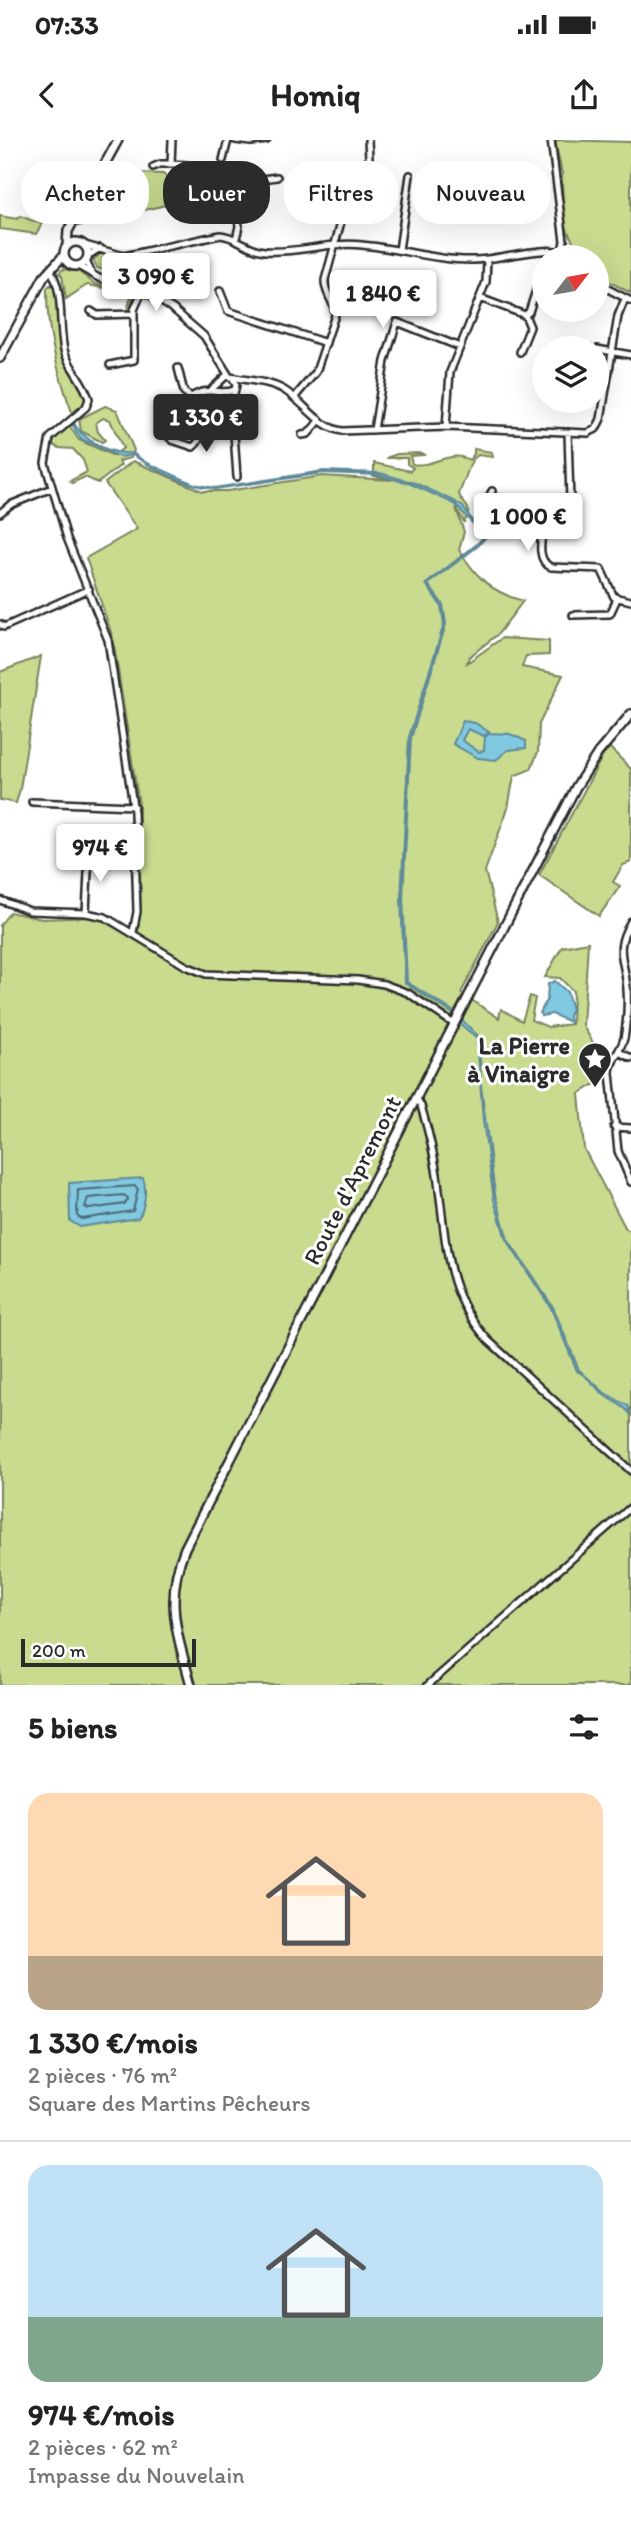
<!DOCTYPE html>
<html lang="fr">
<meta charset="utf-8">
<style>
:root{--surface:#fff;--page:#f2f2f2;--text:#222;--muted:#767676;--line:#e0e0e0;--accent:#2b2b2b}
body{margin:0;font-family:Itim,sans-serif;background:var(--page);color:var(--text);height:100vh;display:flex;flex-direction:column;font-size:26px;white-space:nowrap}
*{box-sizing:border-box;margin:0}
p{font-size:23px;color:var(--muted)}
.icon{flex:none;width:38px;height:38px;fill:none;stroke:currentColor;stroke-width:2;stroke-linecap:round;stroke-linejoin:round}
.map{position:relative;height:1545px;overflow:hidden}
.panel{display:flex;flex-direction:column;background:var(--surface);flex:1}
.panel>*{flex:none}
.top-card{position:absolute;left:21px;top:21px;width:590px;height:63px;display:flex;gap:14px}
.needle{width:46px;rotate:59deg}
.tools{position:absolute;left:532px;top:105px;display:grid;gap:14px}
.tools a{display:grid;place-items:center;width:77px;height:77px;border-radius:50%;background:var(--surface);box-shadow:0 7px 28px #0002;font-size:35px}
.scale{position:absolute;left:21px;bottom:18px;width:175px;box-sizing:border-box;padding-left:7px;border:4px solid #2b2b2b;border-top:0;font-size:19px;line-height:24px;white-space:nowrap;color:#2b2b2b;-webkit-text-stroke:5px #fff;paint-order:stroke}
.price{position:absolute;translate:-50% -60px;padding:0 16px;border-radius:7px;background:#fff;color:#222;font-size:23px;line-height:46px;filter:drop-shadow(0 2px 4px #0008)}
.price::after{content:'';position:absolute;left:50%;top:42px;width:21px;height:16px;margin-left:-10px;background:inherit;clip-path:polygon(0 0,100% 0,50% 100%)}
.price.active{background:var(--accent);color:#fff}
ul{padding:0;list-style:none}
li{display:grid;align-content:center;gap:14px;height:371px;padding:0 28px}
li+li{border-top:2px solid var(--line)}
li span{display:grid;place-items:center;height:217px;border-radius:21px;color:#555}
li>.icon{margin-inline-start:auto}
span .icon{width:126px;height:126px;fill:#fffc;stroke-width:1}
li b{font-size:30px}
h2{display:flex;justify-content:space-between;align-items:center;height:84px;padding:0 28px;font-size:30px}
.tag{padding:0 24px;border-radius:28px;background:var(--surface);box-shadow:0 7px 28px #0002;font-size:24px;line-height:63px}
.tag.active{background:var(--accent);color:#fff}
.status{display:flex;justify-content:space-between;align-items:center;height:49px;padding:0 35px;background:var(--surface);direction:ltr}
.status svg{height:19px;fill:currentColor}
header{display:flex;justify-content:space-between;align-items:center;height:91px;padding:0 28px;background:var(--surface);font-size:32px;font-weight:700}
.map>svg:first-child{display:block}
</style>
<div class="status"><b>07:33</b><svg viewBox="0 0 49 12"><path d="M0 12V9h3v3zM5 12V6h3v6zM10 12V3h3v9zM15 12V0h3v12zM26 1h20v11H26zM47 4h2v5h-2z"/></svg></div>
<header><svg class="icon" aria-label="back" viewBox="0 0 24 24"><path d="M15 5l-7 7 7 7"/></svg>Homiq<svg class="icon" aria-label="share" viewBox="0 0 24 24"><path d="M12 15V3M7 8l5-5 5 5M5 13v7h14v-7"/></svg></header>
<div class="map">
<svg width="631" height="1545" viewBox="0 0 631 1545">
<rect width="100%" height="100%" fill="#fff"/>
<filter id="ink" filterUnits="userSpaceOnUse"><feTurbulence type="fractalNoise" baseFrequency=".0143" numOctaves="2"/><feDisplacementMap in="SourceGraphic" scale="14" xChannelSelector="R" yChannelSelector="G"/><feConvolveMatrix kernelMatrix="1 2 1 2 8 2 1 2 1" color-interpolation-filters="sRGB"/></filter>
<g filter="url(#ink)">
<!-- green -->
<path fill="#c8db8f" stroke="#7a835d" stroke-width="2" d="M555,0L631,2V153L604,139L597,131V117H583L579,114L563,81L562,34Z
M107,32L164,34L182,61L78,86Z
M0,76L17,79L20,76L42,84L36,94L0,89Z
M101,113L125,120L147,115L151,129L147,144L97,128L93,120Z
M63,129L79,132L95,144L129,151L133,159L130,170L127,171L131,156L127,152L87,145L66,159L62,136L59,133Z
M50,145L55,149L60,202L66,225L87,258L85,264L73,275C58,235 46,191 47,148Z
M105,266L117,270L134,310L131,318L119,321L121,325L98,343L85,337L72,343L70,341L87,332L83,320L73,309L59,308L50,303L60,291L70,287L79,300L114,316L123,308L110,280L103,278L96,283L98,292L105,300L102,302L81,291L79,279Z
M474,309L492,312L493,317L478,315L472,320L459,354C463,368 475,364 464,382L456,368L464,392L459,410C477,438 491,452 523,461L498,494L469,517L467,523L502,498L549,501V515L526,516L522,527L563,535L539,584L538,612L531,629L514,636L508,668L485,731L498,782L461,853L499,878L501,869L522,881L530,856L535,858L531,880L548,887L572,884L573,851L560,838L545,837L562,807L588,802L583,886L594,904L597,922L604,928L603,939L579,954L584,1009L626,1089L631,1091V1545H0V785L10,772L42,779L96,777L133,797L139,789V665L113,498L86,418L137,389L105,343L133,321L202,351H227L322,336L392,340L374,336V323L410,331L413,328L407,324V318H386L397,314L422,313L424,315L410,316L412,324C432,328 450,309 469,320L474,314Z
M41,516L20,649L16,663L0,660V532Z
M608,606L631,629V722L623,725L613,742L620,746L599,776L539,735Z"/>
<!-- water -->
<path fill="#81c8e1" stroke="#5f8998" stroke-width="2" d="M72,280C83,301 110,315 133,313L145,322L194,344L214,348L323,331L380,333L415,343L454,361L463,367L475,384L492,390L478,406L428,444L443,465L446,484L411,598L403,757L407,842L456,873L455,875L405,843L401,760L409,597L444,484L441,466L426,444L477,404L488,392L474,385L455,364L411,344L378,335L324,333L215,349C187,346 156,331 133,315L120,317L81,299L70,281Z
M463,581L475,583L489,592L484,596L468,589L462,600L479,612L484,610L485,597L490,593L510,594L526,601V608L508,610L496,620L478,618L453,604Z
M555,841L567,852L572,869L569,876L570,882L552,874L541,876L540,873L547,859L548,844Z
M461,879L479,897L481,946L495,1054L508,1100L553,1167L579,1230L605,1253L628,1266L631,1275C624,1264 612,1262 603,1254C594,1246 589,1236 577,1231L551,1168L506,1099L494,1060L483,981L477,898L459,883Z
M143,1038C147,1048 145,1070 138,1078L80,1087L70,1081L69,1043Z"/>
<g fill="none" stroke-linecap="round" stroke-linejoin="round">
<!-- shore -->
<path stroke="#4d6a74" stroke-width="2" d="M135,1046L138,1049L133,1071L82,1079L77,1076L78,1050Z
M124,1055L128,1058L125,1064L89,1069L85,1067L88,1058Z"/>
<!-- minor casing -->
<g stroke="#2b2b2b" stroke-width="10">
<path id="minor" d="M235,0L251,2L267,0
M551,0L564,101L562,111
M223,20L228,0
M171,24L187,25
M153,27L160,24H171L172,0
M236,99L239,86L234,51L255,40L277,37
M85,105L124,116L220,95C237,96 248,110 265,111C297,114 330,101 362,105C399,108 437,121 474,120C502,120 552,101 574,117
M399,110L410,35
M88,116L100,108
M86,121L91,132
M78,126L99,138L139,148L173,169L204,196L229,236
M50,129C65,153 58,183 64,210C69,228 84,241 89,259L86,267L50,298L45,323L67,398L108,500L134,672L137,772L133,792
M597,140L608,149L631,161
M220,151L228,171L326,203
M480,158L525,175L530,187L520,212
M91,171L97,175L134,174
M525,175L529,172L537,147
M588,208H590
M597,209L631,215
M110,225L134,220V170L143,149
M178,228L184,252L191,257
M233,239L236,245L232,264L237,337
M212,249L226,236C245,241 267,240 284,250C304,262 318,287 342,291L446,287L588,293L596,289L601,279L618,176L625,159
M294,258L316,232L335,175C335,161 324,154 325,140L344,71L369,18L368,0
M446,287L450,232L486,142L487,120
M374,290L385,221L397,182L460,207
M163,291L172,300L193,307C211,293 190,272 191,257C209,245 221,256 234,250
M568,292L570,361L566,370L544,379C543,394 534,420 551,427L601,429L614,457L631,461
M302,295L308,294L320,280
M492,351L490,355C507,366 528,365 544,379
M0,373L10,365L52,348
M573,475L610,474L617,459
M0,484L4,487L89,449
M32,662L134,666
M0,760L30,771L86,773L105,777L186,826L206,834L358,840L384,844L408,853L454,884
M86,773L89,711
M631,781C613,811 625,818 627,849C628,864 627,879 625,893C624,909 610,918 610,933L618,1011L631,1042
M619,912L631,918
M416,957L421,966C429,993 436,1021 439,1050C447,1109 446,1153 488,1200L631,1331
M614,987L631,988
M428,1545L631,1367"/>
</g>
<!-- tertiary casing -->
<g stroke="#2b2b2b" stroke-width="12">
<path id="tertiary" d="M64 114a12 12 0 1 1 24 0a12 12 0 1 1-24 0Z
M67,106L68,91L118,0
M0,218L44,137L64,115
M191,1545C177,1494 164,1459 185,1408L576,647L598,613L631,574"/>
</g>
<!-- minor -->
<use href="#minor" stroke="#fff" stroke-width="5"/>
<!-- tertiary -->
<use href="#tertiary" stroke="#fff" stroke-width="7"/>
</g>
</g>
<!-- icons -->
<defs>
<g id="sight-pin" transform="scale(1.75)"><path d="M0 17L-7.5 6A9.5 9.5 0 1 1 7.5 6Z" fill="#2b2b2b" stroke="#fff"/><path d="M0-6L1.8-2.2L6-1.7L2.9 1.2L3.7 5.4L0 3.3L-3.7 5.4L-2.9 1.2L-6-1.7L-1.8-2.2Z" fill="#fff"/></g>
</defs>
<g fill-rule="evenodd">
<use href="#sight-pin" x="595" y="919"/>
</g>
<g text-anchor="middle" dominant-baseline="central" stroke-width="6" stroke-linejoin="round" paint-order="stroke">
<!-- poi labels -->
<g font-size="24" font-weight="bold" fill="#2b2b2b" stroke="#fff" text-anchor="end">
<text x="570" y="905">La Pierre<tspan x="570" dy="28">à Vinaigre</tspan></text>
</g>
<!-- street labels -->
<g font-size="24" fill="#2b2b2b" stroke="#fff">
<text transform="translate(352 1040) rotate(-63)">Route d'Apremont</text>
</g>
</g>
</svg>
<div class="tools">
<a><svg class="needle" viewBox="-14 -14 28 28"><path d="M0-13l5 13h-10z" fill="#e53935"/><path d="M0 13l5-13h-10z" fill="#767676"/></svg></a>
<a><svg class="icon" aria-label="layers" viewBox="0 0 24 24"><path d="M12 4l9 5-9 5-9-5zM3 14l9 5 9-5"/></svg></a>
</div>
<div class="scale">200 m</div>
<b class="price" style="left:156px;top:173px">3 090 €</b>
<b class="price" style="left:383px;top:190px">1 840 €</b>
<b class="price active" style="left:206px;top:314px">1 330 €</b>
<b class="price" style="left:528px;top:413px">1 000 €</b>
<b class="price" style="left:100px;top:744px">974 €</b>
<div class="top-card">
<a class="tag">Acheter</a>
<a class="tag active">Louer</a>
<a class="tag">Filtres</a>
<a class="tag">Nouveau</a>
</div>
</div>
<section class="panel">
<h2>5 biens<svg class="icon" aria-label="filters" viewBox="0 0 24 24"><path d="M4 7h16M4 17h16"/><circle cx="9" cy="7" r="2"/><circle cx="15" cy="17" r="2"/></svg></h2>
<ul>
<li><span style="background:linear-gradient(#ffd9b3 75%,#b9a48a 0)"><svg class="icon" aria-label="home" viewBox="0 0 24 24"><path d="M3 11l9-7 9 7M6 9v11h12V9"/></svg></span><div><b>1 330 €/mois</b><p>2 pièces · 76 m²</p><p>Square des Martins Pêcheurs</p></div></li>
<li><span style="background:linear-gradient(#bfe0f5 70%,#7fa58c 0)"><svg class="icon" aria-label="home" viewBox="0 0 24 24"><path d="M3 11l9-7 9 7M6 9v11h12V9"/></svg></span><div><b>974 €/mois</b><p>2 pièces · 62 m²</p><p>Impasse du Nouvelain</p></div></li>
</ul>
</section>
